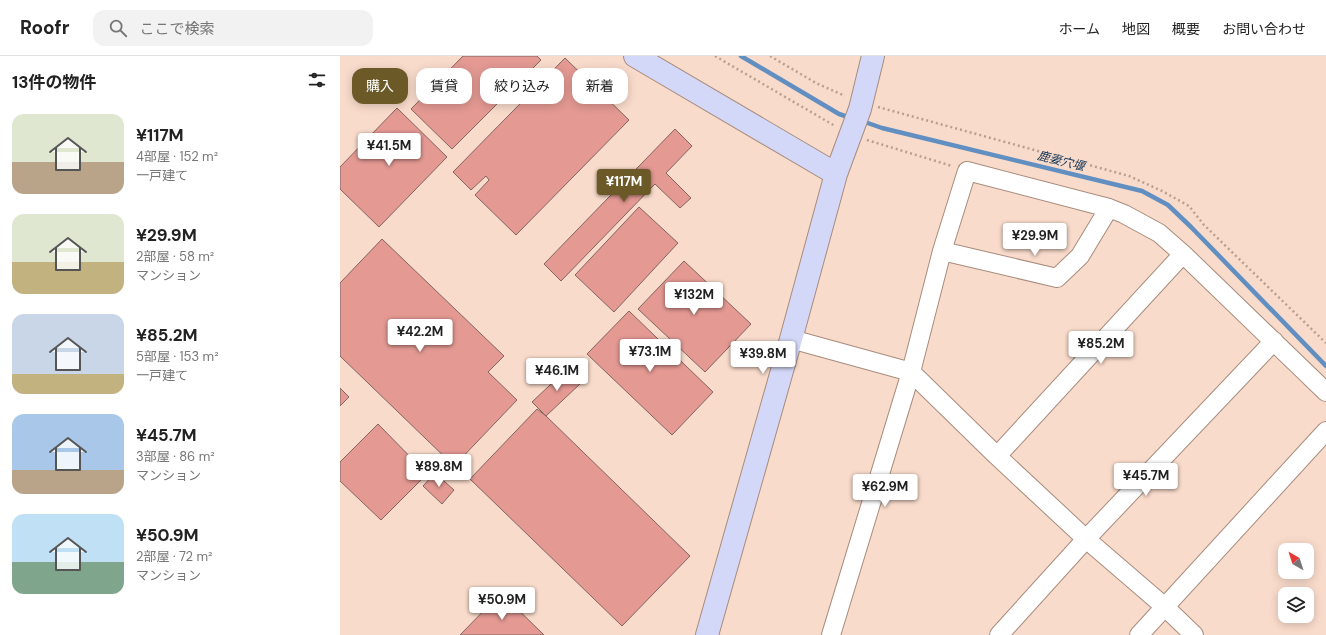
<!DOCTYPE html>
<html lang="ja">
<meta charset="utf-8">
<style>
:root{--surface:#fff;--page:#f2f2f2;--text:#222;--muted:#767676;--line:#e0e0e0;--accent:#6b5a28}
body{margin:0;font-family:"DM Sans","Noto Sans JP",sans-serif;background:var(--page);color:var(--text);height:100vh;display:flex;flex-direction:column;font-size:15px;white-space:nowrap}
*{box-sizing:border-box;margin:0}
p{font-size:13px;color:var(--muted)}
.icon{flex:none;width:22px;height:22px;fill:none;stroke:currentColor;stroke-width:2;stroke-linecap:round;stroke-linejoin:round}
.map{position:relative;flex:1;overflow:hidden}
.side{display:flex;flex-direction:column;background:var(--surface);width:340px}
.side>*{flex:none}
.guide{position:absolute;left:12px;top:12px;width:380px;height:36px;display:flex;gap:8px}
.needle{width:26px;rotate:321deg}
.controls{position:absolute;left:938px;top:487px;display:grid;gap:8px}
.controls a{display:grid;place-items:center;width:36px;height:36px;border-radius:8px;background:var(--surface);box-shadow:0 2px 10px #0003;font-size:20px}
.price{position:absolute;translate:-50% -34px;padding:0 9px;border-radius:4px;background:#fff;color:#222;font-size:13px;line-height:26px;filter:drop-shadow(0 1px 2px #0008)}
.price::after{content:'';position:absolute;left:50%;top:24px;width:12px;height:9px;margin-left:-6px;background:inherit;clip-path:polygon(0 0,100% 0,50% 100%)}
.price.active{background:var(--accent);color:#fff}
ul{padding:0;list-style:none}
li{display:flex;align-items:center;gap:12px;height:100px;padding:0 12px}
li span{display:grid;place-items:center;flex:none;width:112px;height:80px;border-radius:12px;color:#555}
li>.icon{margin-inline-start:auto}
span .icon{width:48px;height:48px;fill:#fffc;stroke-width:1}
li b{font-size:17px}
h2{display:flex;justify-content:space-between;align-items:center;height:48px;padding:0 12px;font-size:17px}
.chip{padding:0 14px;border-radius:12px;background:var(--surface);box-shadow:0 2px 10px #0003;font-size:14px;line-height:36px}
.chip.active{background:var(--accent);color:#fff}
header{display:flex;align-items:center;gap:24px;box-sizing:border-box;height:56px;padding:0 20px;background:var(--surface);border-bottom:1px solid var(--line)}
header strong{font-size:19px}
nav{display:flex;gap:22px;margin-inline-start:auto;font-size:14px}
.search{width:280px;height:36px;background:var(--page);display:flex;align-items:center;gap:10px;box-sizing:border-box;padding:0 14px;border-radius:12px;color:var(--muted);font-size:15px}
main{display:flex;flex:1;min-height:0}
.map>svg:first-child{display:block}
</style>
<header>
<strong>Roofr</strong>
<div class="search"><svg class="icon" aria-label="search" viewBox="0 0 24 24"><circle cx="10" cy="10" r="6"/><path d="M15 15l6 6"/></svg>ここで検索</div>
<nav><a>ホーム</a><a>地図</a><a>概要</a><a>お問い合わせ</a></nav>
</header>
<main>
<section class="side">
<h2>13件の物件<svg class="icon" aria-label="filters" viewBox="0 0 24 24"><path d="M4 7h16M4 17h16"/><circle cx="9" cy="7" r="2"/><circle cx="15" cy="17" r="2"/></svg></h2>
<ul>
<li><span style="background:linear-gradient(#dfe7d0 60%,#b9a48a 0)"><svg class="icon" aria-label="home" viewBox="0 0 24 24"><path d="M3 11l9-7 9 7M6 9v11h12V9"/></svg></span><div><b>¥117M</b><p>4部屋 · 152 m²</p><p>一戸建て</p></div></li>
<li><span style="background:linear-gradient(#dfe7d0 60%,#c2b280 0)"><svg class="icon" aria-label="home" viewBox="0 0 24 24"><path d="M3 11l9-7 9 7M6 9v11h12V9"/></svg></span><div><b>¥29.9M</b><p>2部屋 · 58 m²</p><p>マンション</p></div></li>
<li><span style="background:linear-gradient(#c9d6e8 75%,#c2b280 0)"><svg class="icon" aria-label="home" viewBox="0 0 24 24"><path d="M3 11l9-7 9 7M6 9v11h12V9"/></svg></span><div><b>¥85.2M</b><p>5部屋 · 153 m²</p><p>一戸建て</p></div></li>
<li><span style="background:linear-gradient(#a9c7e8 70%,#b9a48a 0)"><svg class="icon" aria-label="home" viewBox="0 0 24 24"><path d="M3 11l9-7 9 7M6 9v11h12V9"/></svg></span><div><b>¥45.7M</b><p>3部屋 · 86 m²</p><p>マンション</p></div></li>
<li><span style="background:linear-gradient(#bfe0f5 60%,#7fa58c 0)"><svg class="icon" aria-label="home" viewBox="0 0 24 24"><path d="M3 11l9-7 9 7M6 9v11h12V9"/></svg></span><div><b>¥50.9M</b><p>2部屋 · 72 m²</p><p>マンション</p></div></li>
</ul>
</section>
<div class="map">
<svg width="986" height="579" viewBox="0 0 986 579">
<rect width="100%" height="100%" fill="#f9dbcb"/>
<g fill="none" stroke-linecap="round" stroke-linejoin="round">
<!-- stream -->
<path stroke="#618fc1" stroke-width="4.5" d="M401,0L499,58L511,62
M522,65L542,72L802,135L828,149L851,171L986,310"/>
</g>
<!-- building -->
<path fill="#e49993" stroke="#826461" d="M123,0H197L201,4L112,93L71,53Z
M225,2L289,64L176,179L135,139L149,124L146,120L131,134L113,116Z
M57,52L107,101L39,171L0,133V111Z
M335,73L352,90L326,117L351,142L340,152L315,128L221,225L204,208Z
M299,151L338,187L274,256L235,219Z
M42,183L164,300L148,316L177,344L114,410L0,300V227Z
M344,205L411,268L365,316L298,253Z
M289,255L373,336L332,379L247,298Z
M228,312L241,327L206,360L192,346Z
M0,332L9,341L0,350Z
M197,353L206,360L350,500L282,570L130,423Z
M38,368L87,418L41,464L0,425V406Z
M95,417L114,434L102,448L83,430Z
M161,537L204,579H120Z"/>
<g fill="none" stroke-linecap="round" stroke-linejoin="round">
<!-- street casing -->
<g stroke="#a78c7d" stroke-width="20">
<path id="street" d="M602,195L717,222L740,200L769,152
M451,283L571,316L657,400L746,483L825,551L854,579
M657,400L843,198
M491,579L571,316L602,195L627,115L769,152L784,158L819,177L843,198L986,336
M659,579L746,483L934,285
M799,579L986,375"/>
</g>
<!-- secondary casing -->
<g stroke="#a78c7d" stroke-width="24">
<path id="secondary" d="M295,0L496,118
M367,579L451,283L496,118L520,53L533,0"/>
</g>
<!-- path -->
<path stroke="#b79f92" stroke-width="2.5" stroke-dasharray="2 3" stroke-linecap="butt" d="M375,0L495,70
M430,0L476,27L505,40
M538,51L789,120L822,135L849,150L864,169L986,287
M527,84L612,110"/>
<!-- street -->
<use href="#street" stroke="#fff" stroke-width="18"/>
<!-- secondary -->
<use href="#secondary" stroke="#d4d8f8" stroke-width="22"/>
</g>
<g text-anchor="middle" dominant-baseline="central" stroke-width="4" stroke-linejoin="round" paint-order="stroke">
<!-- water labels -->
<g font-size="12" font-style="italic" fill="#103254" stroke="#f9dbcb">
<text transform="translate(721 105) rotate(14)">鹿妻穴堰</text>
</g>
</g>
</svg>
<div class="controls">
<a><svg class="needle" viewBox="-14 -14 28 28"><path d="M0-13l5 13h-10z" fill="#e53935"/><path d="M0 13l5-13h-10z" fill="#767676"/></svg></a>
<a><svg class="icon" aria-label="layers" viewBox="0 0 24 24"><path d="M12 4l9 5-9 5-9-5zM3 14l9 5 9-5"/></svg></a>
</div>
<b class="price" style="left:49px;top:111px">¥41.5M</b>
<b class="price active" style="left:284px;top:147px">¥117M</b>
<b class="price" style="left:695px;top:201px">¥29.9M</b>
<b class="price" style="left:354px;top:260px">¥132M</b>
<b class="price" style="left:80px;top:297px">¥42.2M</b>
<b class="price" style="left:761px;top:309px">¥85.2M</b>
<b class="price" style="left:310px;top:317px">¥73.1M</b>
<b class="price" style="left:423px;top:319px">¥39.8M</b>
<b class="price" style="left:217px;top:336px">¥46.1M</b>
<b class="price" style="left:99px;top:432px">¥89.8M</b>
<b class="price" style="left:806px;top:441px">¥45.7M</b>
<b class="price" style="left:545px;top:452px">¥62.9M</b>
<b class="price" style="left:162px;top:565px">¥50.9M</b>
<div class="guide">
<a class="chip active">購入</a>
<a class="chip">賃貸</a>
<a class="chip">絞り込み</a>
<a class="chip">新着</a>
</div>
</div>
</main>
